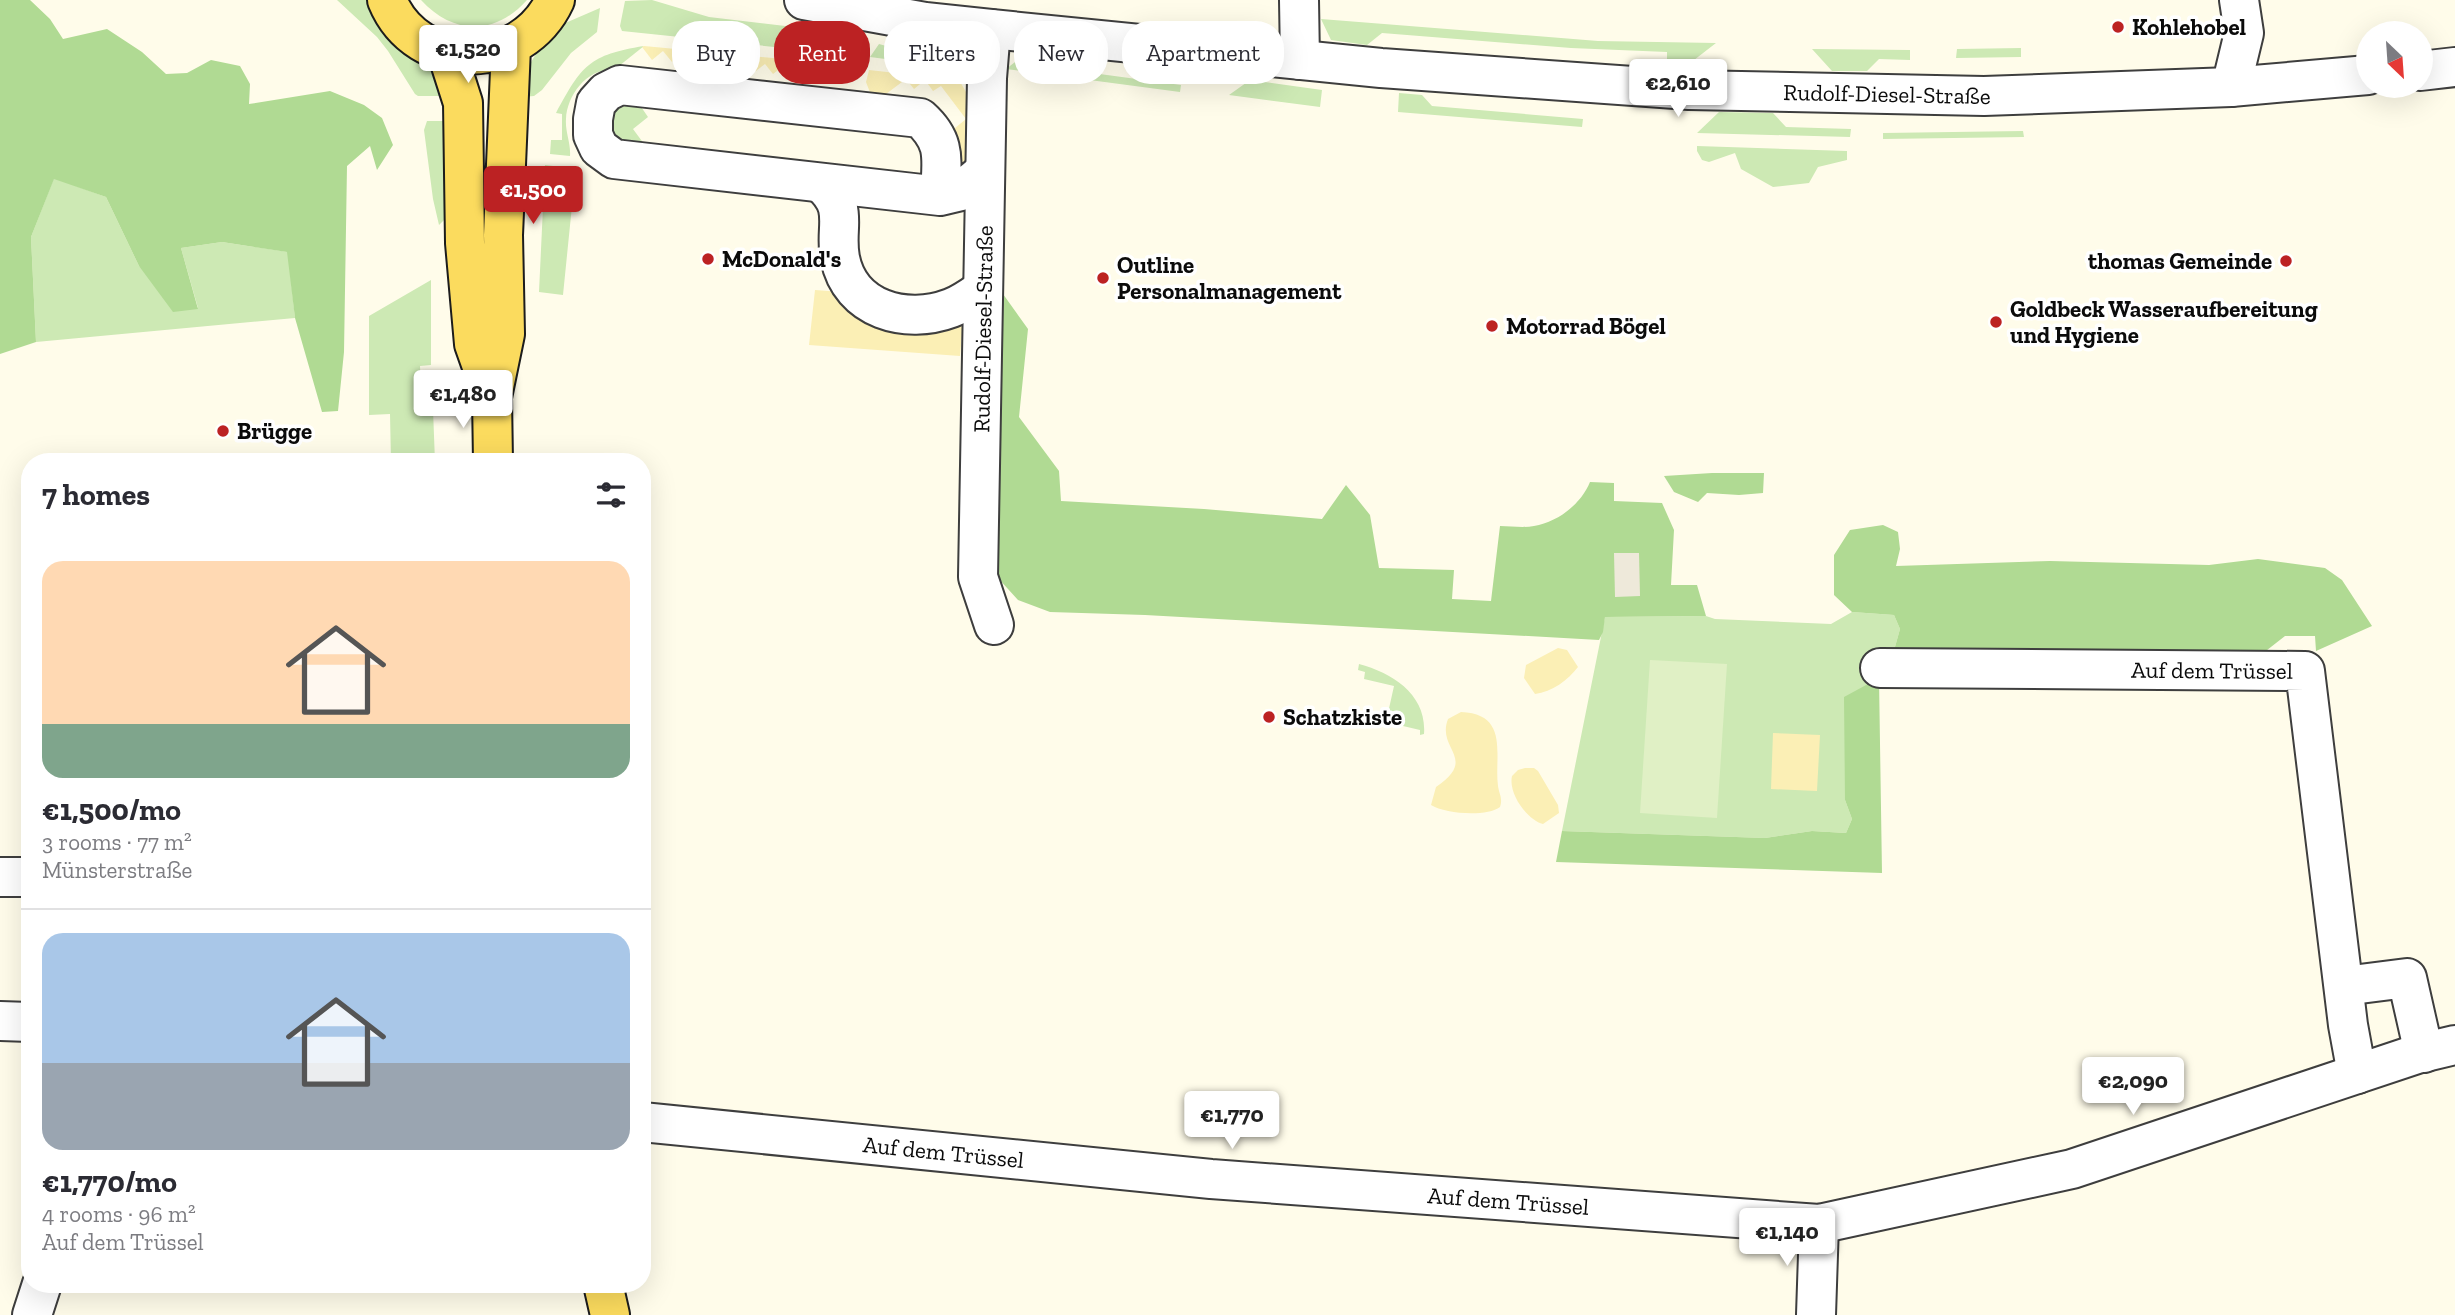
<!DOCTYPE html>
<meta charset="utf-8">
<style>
:root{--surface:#fff;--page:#f7f7f7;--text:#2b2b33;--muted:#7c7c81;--line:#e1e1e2;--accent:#bc2223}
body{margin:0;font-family:"Zilla Slab",serif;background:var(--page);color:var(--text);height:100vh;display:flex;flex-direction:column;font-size:26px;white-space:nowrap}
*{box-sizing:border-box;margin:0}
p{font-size:23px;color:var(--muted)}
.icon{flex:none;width:38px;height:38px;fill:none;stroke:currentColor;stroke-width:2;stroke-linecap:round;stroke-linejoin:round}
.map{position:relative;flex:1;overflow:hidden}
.drawer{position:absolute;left:21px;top:453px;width:630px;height:840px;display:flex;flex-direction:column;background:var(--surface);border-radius:28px;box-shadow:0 7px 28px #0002}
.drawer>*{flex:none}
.hud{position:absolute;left:672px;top:21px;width:665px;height:63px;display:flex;gap:14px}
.needle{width:46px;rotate:155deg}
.fabs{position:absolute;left:2356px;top:21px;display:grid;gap:14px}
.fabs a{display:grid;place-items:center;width:77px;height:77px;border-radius:50%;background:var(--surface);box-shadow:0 7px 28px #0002;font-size:35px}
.price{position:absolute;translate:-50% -60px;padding:0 16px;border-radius:7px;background:#fff;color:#222;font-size:23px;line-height:46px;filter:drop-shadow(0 2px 4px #0008)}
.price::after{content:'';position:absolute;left:50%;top:42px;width:21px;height:16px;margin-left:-10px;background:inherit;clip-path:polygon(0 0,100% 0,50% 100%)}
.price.current{background:var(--accent);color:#fff}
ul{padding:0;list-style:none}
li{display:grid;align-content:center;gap:14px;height:371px;padding:0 21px}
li+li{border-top:2px solid var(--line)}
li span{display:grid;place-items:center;height:217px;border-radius:21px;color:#555}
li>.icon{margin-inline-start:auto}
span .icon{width:126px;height:126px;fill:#fffc;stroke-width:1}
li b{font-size:30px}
h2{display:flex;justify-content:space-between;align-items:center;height:84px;padding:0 21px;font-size:30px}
.pill{padding:0 24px;border-radius:28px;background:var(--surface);box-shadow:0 7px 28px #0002;font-size:24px;line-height:63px}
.pill.current{background:var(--accent);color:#fff}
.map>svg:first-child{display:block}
</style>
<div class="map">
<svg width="2455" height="1315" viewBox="0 0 2455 1315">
<rect width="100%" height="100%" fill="#fffcea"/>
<!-- green -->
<path fill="#cde9b4" d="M337,0H369L424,59L446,96H418L415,94L388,51L377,37Z
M421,0H527C495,36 453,35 421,0Z
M652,0L709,17L845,33L842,54L622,31L620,26L625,1Z
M600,8L597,32L571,53L542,90L534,96L522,97L528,67L539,49L563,24Z
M1321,19L1598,41L1716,43L1685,67L1667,66V52L1571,48L1382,33L1367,45L1331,40Z
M879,44L934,59L947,67L870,57Z
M644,46L614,70C589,67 567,94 566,119C565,132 571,143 570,156L550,154L551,140H562V114L556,113C582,65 589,55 644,46Z
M2021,48V57L1956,58L1957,49Z
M1812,49L1910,50V60L1879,59L1867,71H1832Z
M1027,53L1060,57L1070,70L1181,85L1180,92L1006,69Z
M1250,80L1322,90L1320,107L1229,95Z
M1399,93L1422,95L1432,106L1583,119L1582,127L1398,112Z
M635,98L648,117L633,129L650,152L611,141L609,115L614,106Z
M1719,112L1773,113L1786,127L1851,129L1850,137L1697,133Z
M427,121H451L453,211L439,225L433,199L424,130Z
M2023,131L2024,137L1883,139V133Z
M1697,146L1847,151V160L1818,167L1809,183L1773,187L1741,169L1735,153L1709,162L1702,160L1697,151Z
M545,165L569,168L575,176L563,295L539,292Z
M54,178L106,197L139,266L198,308L181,248L222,242L288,252L295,318L36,342L31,237Z
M431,280V365L420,366L421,382L432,383L435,462H391L390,414L369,415V316Z
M1852,612L1894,615L1900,629L1893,654L1883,659L1845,800L1852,819L1846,833L1812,831L1765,838L1562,831L1605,617L1706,616L1715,619L1831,624Z
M1359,664C1393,673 1427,695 1424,734L1420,735V730L1386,722L1394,686L1364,679L1365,672L1358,670Z"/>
<!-- forest -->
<path fill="#b0da93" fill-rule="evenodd" d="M0,0H30L50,19L63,39L107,29L142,52L166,74L187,73L211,60L240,66L250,84L249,104L330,91L364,105L382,118L393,145L377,170L370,146L347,166L344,352L338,411L322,412L295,318L287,252L222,242L181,248L198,309L173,312L139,266L106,197L54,179L31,237L36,342L0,354Z
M998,287L1028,329L1019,417L1059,471L1061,501L1204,509L1322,519L1346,485L1370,515L1379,568L1454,570L1452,599L1491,601L1500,526C1511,526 1523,528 1534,526C1558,522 1581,504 1590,482L1614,483V501L1662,503L1674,530L1671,585H1697L1706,616L1605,617L1603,632L1599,640L1145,615L1050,612L1018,600L998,578L994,519ZM1615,553H1639L1616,597H1615Z
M1712,473H1764L1763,493L1739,495L1707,493L1698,502L1674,492L1664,476Z
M1883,525L1898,532L1900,549L1896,566L2050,561L2209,565L2258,559L2325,568L2342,580L2372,626L2316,651L2315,636H2285L2262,654H1893L1900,629L1894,615L1852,612L1834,595V555L1850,530Z
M1879,678L1882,873L1556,862L1562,831L1765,838L1812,831L1846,833L1852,819L1845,800L1844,697Z"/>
<!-- sand -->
<path fill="#fbefb5" d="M644,46L837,64L841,67V74L837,77L828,66L816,75L808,65L795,75L786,64L773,74L765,64L752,74L743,62L732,70L723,59L710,68L701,57L691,65L682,54L672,62L663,51L652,60L642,47Z
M869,70L959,80L969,97L974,155L962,176L949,133L966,119L941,86L933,91L925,80L914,89L906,79L874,103L866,82Z
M815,290L842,292L964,313L960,356L809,345Z
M1558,648L1567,650L1578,667C1568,680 1552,692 1535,694L1524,678L1526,665Z
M1461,712C1510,714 1494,756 1498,786C1499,794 1503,798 1500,807C1487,817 1445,814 1431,805L1436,787C1479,758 1436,750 1448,719Z
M1773,733L1820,735L1817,791L1771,789Z
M1525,768H1534L1538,771L1558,805L1559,813L1543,824C1527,820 1508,793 1512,776L1518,770Z"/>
<!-- pitch -->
<path fill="#e0f0c5" d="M1650,660L1727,664L1717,818L1640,813Z"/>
<!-- plaza -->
<path fill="#eee9da" d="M1614,553H1639L1640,596L1615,597Z"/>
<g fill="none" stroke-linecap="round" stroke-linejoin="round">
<!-- minor casing -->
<g stroke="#3e3e3e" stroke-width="42">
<g id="minor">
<path id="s1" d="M804,0L925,22L991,29L1381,68L1689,90L1984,96L2231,87L2368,75"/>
<path d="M1299,0L1300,60"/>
<path d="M991,29L987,78L978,577L994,625"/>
<path d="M2420,71L2455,67"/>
<path d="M2231,87L2244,33L2239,0"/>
<path d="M822,184C850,209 834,227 840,258C850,310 906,325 951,308C962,304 973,296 983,289"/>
<path d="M940,196C941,161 948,143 920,118L620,85L606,92L596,103L593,119V135L599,148L614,159L940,196L961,191L985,171"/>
<path id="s2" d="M1880,668L2305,671L2348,1025L2357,1074"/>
<path d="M0,877H30"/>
<path d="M2344,986L2407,978L2424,1053"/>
<path d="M0,1021L30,1022"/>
<path id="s3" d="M642,1122L1211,1179L1819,1224L2072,1169L2417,1054L2455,1045"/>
<path d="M32,1315L42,1284"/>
<path d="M1816,1315L1819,1224"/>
</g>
</g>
<!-- major casing -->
<g stroke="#1c1c1c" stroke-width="42">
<path id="major" d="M387,0C418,75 522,71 555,0
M447,53L463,103L465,243L474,344L492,395
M493,462L492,397L505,334L503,235L511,47
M603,1284L610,1315"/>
</g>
<!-- minor -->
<use href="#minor" stroke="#fff" stroke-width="38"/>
<!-- major -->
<use href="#major" stroke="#fbdb5e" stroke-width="38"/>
</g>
<!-- markers -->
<g fill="#bc2223" stroke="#fff" stroke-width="2.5">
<circle cx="2118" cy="27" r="7"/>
<circle cx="708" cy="259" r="7"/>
<circle cx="2286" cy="261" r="7"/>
<circle cx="1103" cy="278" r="7"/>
<circle cx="1996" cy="322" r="7"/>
<circle cx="1492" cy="326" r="7"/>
<circle cx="223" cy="431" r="7"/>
<circle cx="1269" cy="717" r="7"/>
</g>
<g text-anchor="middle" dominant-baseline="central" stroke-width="7" stroke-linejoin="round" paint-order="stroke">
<!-- poi labels -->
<g font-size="23" font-weight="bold" fill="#0b0b0b" stroke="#fff" text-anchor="start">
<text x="2132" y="27">Kohlehobel</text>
<text x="722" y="259">McDonald's</text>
<text x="2272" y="261" text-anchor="end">thomas Gemeinde</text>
<text x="1117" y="265">Outline<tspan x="1117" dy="26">Personalmanagement</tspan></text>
<text x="2010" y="309">Goldbeck Wasseraufbereitung<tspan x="2010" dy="26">und Hygiene</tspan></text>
<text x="1506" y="326">Motorrad Bögel</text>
<text x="237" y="431">Brügge</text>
<text x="1283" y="717">Schatzkiste</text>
</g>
<!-- street labels -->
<g font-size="23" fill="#0b0b0b" stroke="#fff">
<text stroke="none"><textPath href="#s1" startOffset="1088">Rudolf-Diesel-Straße</textPath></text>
<text transform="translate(983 329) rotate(-89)">Rudolf-Diesel-Straße</text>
<text stroke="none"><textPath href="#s2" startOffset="332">Auf dem Trüssel</textPath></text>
<text stroke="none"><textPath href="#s3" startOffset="303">Auf dem Trüssel</textPath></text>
<text stroke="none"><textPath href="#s3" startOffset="870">Auf dem Trüssel</textPath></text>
</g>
</g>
</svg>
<div class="fabs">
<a><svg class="needle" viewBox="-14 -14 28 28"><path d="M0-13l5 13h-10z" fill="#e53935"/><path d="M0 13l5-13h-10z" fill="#7c7c81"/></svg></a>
</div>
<b class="price" style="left:468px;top:85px">€1,520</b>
<b class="price" style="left:1678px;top:119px">€2,610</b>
<b class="price current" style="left:533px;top:226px">€1,500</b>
<b class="price" style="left:463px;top:430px">€1,480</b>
<b class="price" style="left:2133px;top:1117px">€2,090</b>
<b class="price" style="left:1232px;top:1151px">€1,770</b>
<b class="price" style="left:1787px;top:1268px">€1,140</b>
<div class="hud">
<a class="pill">Buy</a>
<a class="pill current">Rent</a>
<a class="pill">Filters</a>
<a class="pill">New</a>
<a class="pill">Apartment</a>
</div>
<section class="drawer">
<h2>7 homes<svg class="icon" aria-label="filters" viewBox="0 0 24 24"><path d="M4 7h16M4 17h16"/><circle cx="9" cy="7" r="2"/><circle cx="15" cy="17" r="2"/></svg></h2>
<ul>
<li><span style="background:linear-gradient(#ffd9b3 75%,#7fa58c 0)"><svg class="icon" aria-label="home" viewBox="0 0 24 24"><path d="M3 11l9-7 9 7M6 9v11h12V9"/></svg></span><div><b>€1,500/mo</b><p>3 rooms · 77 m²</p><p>Münsterstraße</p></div></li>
<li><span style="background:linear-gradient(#a9c7e8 60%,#9aa5b1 0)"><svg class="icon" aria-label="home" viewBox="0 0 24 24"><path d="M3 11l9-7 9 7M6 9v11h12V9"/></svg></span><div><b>€1,770/mo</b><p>4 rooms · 96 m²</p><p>Auf dem Trüssel</p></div></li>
</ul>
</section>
</div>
